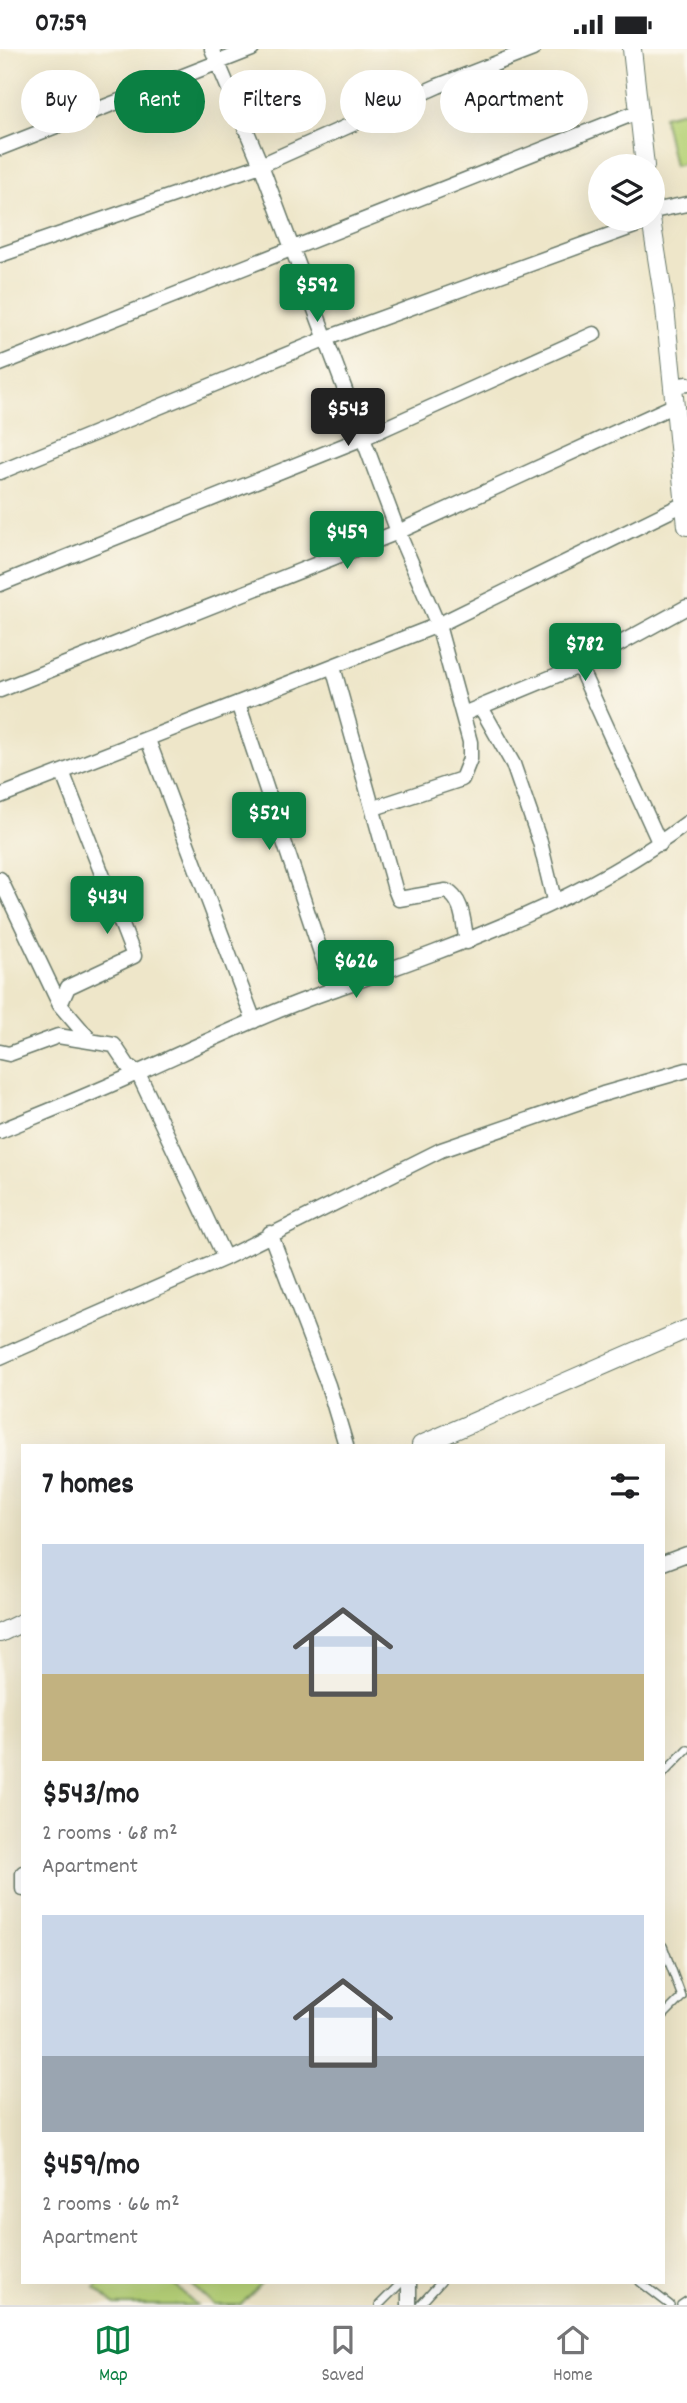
<!DOCTYPE html>
<meta charset="utf-8">
<style>
:root{--surface:#fff;--page:#f6f6f6;--text:#202124;--muted:#757577;--line:#e0e0e0;--accent:#0b8043}
body{margin:0;font-family:Dekko,sans-serif;background:var(--page);color:var(--text);height:100vh;display:flex;flex-direction:column;font-size:26px;white-space:nowrap}
*{box-sizing:border-box;margin:0}
p{font-size:23px;color:var(--muted)}
.icon{flex:none;width:38px;height:38px;fill:none;stroke:currentColor;stroke-width:2;stroke-linecap:round;stroke-linejoin:round}
.map{position:relative;flex:1;overflow:hidden}
.side{position:absolute;left:21px;top:1395px;width:644px;height:840px;display:flex;flex-direction:column;background:var(--surface);border-radius:0px;box-shadow:0 7px 28px #0002}
.side>*{flex:none}
.hud{position:absolute;left:21px;top:21px;width:646px;height:63px;display:flex;gap:14px}
.tools{position:absolute;left:588px;top:105px;display:grid;gap:14px}
.tools a{display:grid;place-items:center;width:77px;height:77px;border-radius:50%;background:var(--surface);box-shadow:0 7px 28px #0002;font-size:35px}
.price{position:absolute;translate:-50% -60px;padding:0 16px;border-radius:7px;background:var(--accent);color:#fff;font-size:23px;line-height:46px;filter:drop-shadow(0 2px 4px #0008)}
.price::after{content:'';position:absolute;left:50%;top:42px;width:21px;height:16px;margin-left:-10px;background:inherit;clip-path:polygon(0 0,100% 0,50% 100%)}
.price.on{background:#222;color:#fff}
ul{padding:0;list-style:none}
li{display:grid;align-content:center;gap:14px;height:371px;padding:0 21px}
li span{display:grid;place-items:center;height:217px;border-radius:0px;color:#555}
li>.icon{margin-inline-start:auto}
span .icon{width:126px;height:126px;fill:#fffc;stroke-width:1}
li b{font-size:30px}
h2{display:flex;justify-content:space-between;align-items:center;height:84px;padding:0 21px;font-size:30px}
.tag{padding:0 24px;border-radius:32px;background:var(--surface);box-shadow:0 7px 28px #0002;font-size:24px;line-height:63px}
.tag.on{background:var(--accent);color:#fff}
.status{display:flex;justify-content:space-between;align-items:center;height:49px;padding:0 35px;background:var(--surface);direction:ltr}
.status svg{height:19px;fill:currentColor}
.tab-bar{display:flex;justify-content:space-around;align-items:center;height:98px;border-top:2px solid var(--line);background:var(--surface);font-size:19px;color:var(--muted)}
.tab-bar a{display:grid;justify-items:center;gap:4px}
.tab-bar .on{color:var(--accent)}
.map>svg:first-child{display:block}
</style>
<div class="status"><b>07:59</b><svg viewBox="0 0 49 12"><path d="M0 12V9h3v3zM5 12V6h3v6zM10 12V3h3v9zM15 12V0h3v12zM26 1h20v11H26zM47 4h2v5h-2z"/></svg></div>
<div class="map">
<svg width="687" height="2256" viewBox="0 0 687 2256">
<rect width="100%" height="100%" fill="#fbf7ec"/>
<filter id="ink" filterUnits="userSpaceOnUse"><feTurbulence type="fractalNoise" baseFrequency=".0143" numOctaves="2"/><feDisplacementMap in="SourceGraphic" scale="14" xChannelSelector="R" yChannelSelector="G"/><feConvolveMatrix kernelMatrix="1 2 1 2 8 2 1 2 1" color-interpolation-filters="sRGB"/></filter>
<filter id="wash" filterUnits="userSpaceOnUse"><feTurbulence type="fractalNoise" baseFrequency=".00686" numOctaves="4" result="noise"/><feDisplacementMap in="SourceGraphic" scale="28" xChannelSelector="R" yChannelSelector="G"/><feGaussianBlur stdDeviation="1.57" result="paint"/><feColorMatrix in="noise" values="0 0 0 0 0 0 0 0 0 0 0 0 0 0 0 0 0 1.4 0 .05"/><feComposite in="paint" operator="in"/></filter>
<g filter="url(#wash)">
<rect width="100%" height="100%" fill="#eee6c9"/>
<!-- green -->
<path fill="#b8d379" stroke="#6c8856" stroke-width="2" d="M687,61V114L674,117L663,67Z
M100,2233H171L197,2256H115L95,2239Z
M189,2233H262L241,2256H214Z"/>
</g>
<g filter="url(#ink)">
<g fill="none" stroke-linecap="round" stroke-linejoin="round">
<!-- service casing -->
<g stroke="#677868" stroke-width="10">
<path id="service" d="M663,1725L687,1700
M663,1897L682,1948L663,1967
M640,2233L670,2256
M379,2256L402,2233
M420,2256L441,2233
M681,2256L687,2252"/>
</g>
<!-- minor casing -->
<g stroke="#677868" stroke-width="17">
<path id="minor" d="M212,0L261,116L398,483L438,576L470,693V710L462,730L374,759
M0,99L252,0
M653,162L687,155
M0,206L261,116L438,37L533,0
M0,315L640,62
M673,337L687,335
M0,423L327,289L651,171
M0,535L363,389L594,285
M579,617L660,795
M333,618L395,840L399,850L446,842C464,850 463,876 467,893
M0,641L398,483L675,356
M238,654L333,940
M482,660L513,715L540,793L554,851
M463,665L579,617L687,558
M148,691L254,972
M63,725L134,907L68,938L60,956L90,991
M0,747L438,576L684,455
M0,830L60,956
M0,1003L9,1005L58,987L114,996L128,1017L138,1024L225,1209
M0,1082C46,1063 92,1045 137,1024C202,995 266,964 332,941C455,897 582,853 687,774
M270,1184L328,1336L346,1396
M0,1308L225,1209L441,1101L603,1045L687,1021
M663,1514L687,1505
M23,1824V1840
M409,2233V2256"/>
</g>
<!-- tertiary casing -->
<g stroke="#677868" stroke-width="20">
<path id="tertiary" d="M632,0L645,117
M651,170L665,259L687,477
M421,1396L687,1280
M0,1584L23,1573"/>
</g>
<!-- service -->
<use href="#service" stroke="#fff" stroke-width="7"/>
<!-- minor -->
<use href="#minor" stroke="#fff" stroke-width="14"/>
<!-- tertiary -->
<use href="#tertiary" stroke="#fff" stroke-width="18"/>
</g>
</g>
</svg>
<div class="tools">
<a><svg class="icon" aria-label="layers" viewBox="0 0 24 24"><path d="M12 4l9 5-9 5-9-5zM3 14l9 5 9-5"/></svg></a>
</div>
<b class="price" style="left:317px;top:275px">$592</b>
<b class="price on" style="left:348px;top:399px">$543</b>
<b class="price" style="left:347px;top:522px">$459</b>
<b class="price" style="left:585px;top:634px">$782</b>
<b class="price" style="left:269px;top:803px">$524</b>
<b class="price" style="left:107px;top:887px">$434</b>
<b class="price" style="left:356px;top:951px">$626</b>
<div class="hud">
<a class="tag">Buy</a>
<a class="tag on">Rent</a>
<a class="tag">Filters</a>
<a class="tag">New</a>
<a class="tag">Apartment</a>
</div>
<section class="side">
<h2>7 homes<svg class="icon" aria-label="filters" viewBox="0 0 24 24"><path d="M4 7h16M4 17h16"/><circle cx="9" cy="7" r="2"/><circle cx="15" cy="17" r="2"/></svg></h2>
<ul>
<li><span style="background:linear-gradient(#c9d6e8 60%,#c2b280 0)"><svg class="icon" aria-label="home" viewBox="0 0 24 24"><path d="M3 11l9-7 9 7M6 9v11h12V9"/></svg></span><div><b>$543/mo</b><p>2 rooms · 68 m²</p><p>Apartment</p></div></li>
<li><span style="background:linear-gradient(#c9d6e8 65%,#9aa5b1 0)"><svg class="icon" aria-label="home" viewBox="0 0 24 24"><path d="M3 11l9-7 9 7M6 9v11h12V9"/></svg></span><div><b>$459/mo</b><p>2 rooms · 66 m²</p><p>Apartment</p></div></li>
</ul>
</section>
</div>
<nav class="tab-bar">
<a class="on"><svg class="icon" aria-label="map" viewBox="0 0 24 24"><path d="M3 6l6-2 6 2 6-2v14l-6 2-6-2-6 2zM9 4v14M15 6v14"/></svg>Map</a>
<a><svg class="icon" aria-label="saved" viewBox="0 0 24 24"><path d="M7 4h10v16l-5-4-5 4z"/></svg>Saved</a>
<a><svg class="icon" aria-label="home" viewBox="0 0 24 24"><path d="M3 11l9-7 9 7M6 9v11h12V9"/></svg>Home</a>
</nav>
